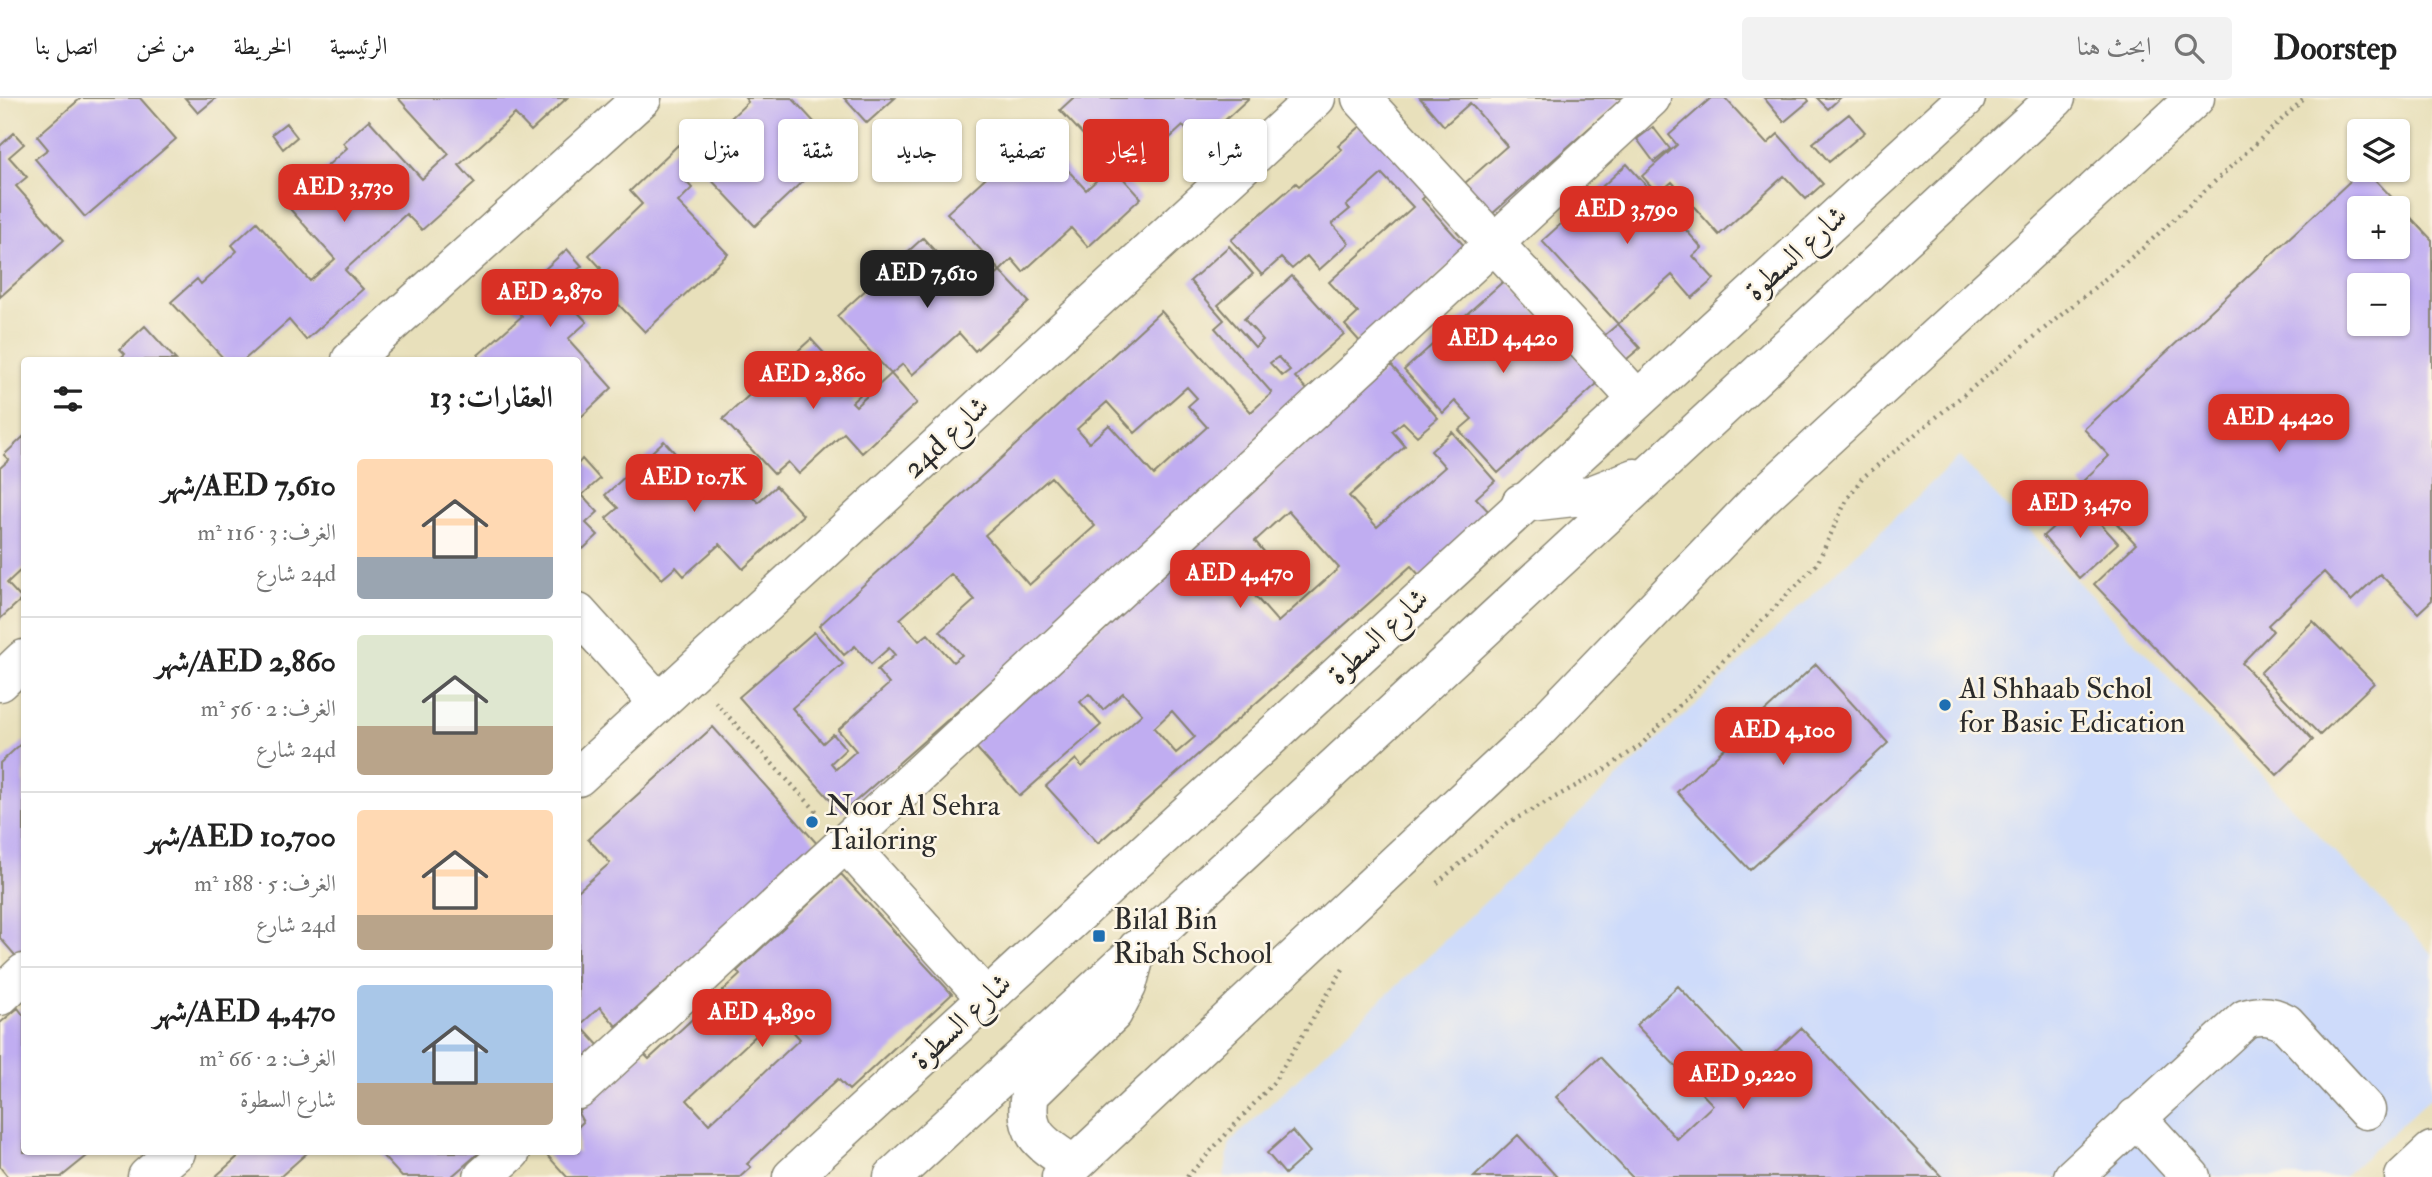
<!DOCTYPE html>
<html lang="ar">
<meta charset="utf-8">
<style>
:root{--surface:#fff;--page:#f2f2f2;--text:#222;--muted:#767676;--line:#e0e0e0;--accent:#d93025}
body{margin:0;font-family:"IM FELL Double Pica",Amiri,serif;background:var(--page);color:var(--text);direction:rtl;height:100vh;display:flex;flex-direction:column;font-size:26px;white-space:nowrap}
*{box-sizing:border-box;margin:0}
p{font-size:23px;color:var(--muted)}
.icon{flex:none;width:38px;height:38px;fill:none;stroke:currentColor;stroke-width:2;stroke-linecap:round;stroke-linejoin:round}
.map{position:relative;flex:1;overflow:hidden;direction:ltr}
.side{position:absolute;left:21px;top:259px;width:560px;height:798px;display:flex;flex-direction:column;background:var(--surface);border-radius:7px;box-shadow:0 2px 5px #0004;direction:rtl}
.side>*{flex:none}
.banner{position:absolute;left:602px;top:21px;width:665px;height:63px;direction:rtl;display:flex;gap:14px}
.buttons{position:absolute;left:2347px;top:21px;display:grid;gap:14px}
.buttons a{display:grid;place-items:center;width:63px;height:63px;border-radius:7px;background:var(--surface);box-shadow:0 2px 5px #0004;font-size:35px}
.price{position:absolute;translate:-50% -60px;padding:0 16px;border-radius:14px;background:var(--accent);color:#fff;font-size:23px;line-height:46px;filter:drop-shadow(0 2px 4px #0008)}
.price::after{content:'';position:absolute;left:50%;top:42px;width:21px;height:16px;margin-left:-10px;background:inherit;clip-path:polygon(0 0,100% 0,50% 100%)}
.price.current{background:#222;color:#fff}
ul{padding:0;list-style:none}
li{display:flex;align-items:center;gap:21px;height:175px;padding:0 28px}
li+li{border-top:2px solid var(--line)}
li span{display:grid;place-items:center;flex:none;width:196px;height:140px;border-radius:7px;color:#555}
li>.icon{margin-inline-start:auto}
span .icon{width:84px;height:84px;fill:#fffc;stroke-width:1}
li b{font-size:30px}
h2{display:flex;justify-content:space-between;align-items:center;height:84px;padding:0 28px;font-size:30px}
.pill{padding:0 24px;border-radius:7px;background:var(--surface);box-shadow:0 2px 5px #0004;font-size:24px;line-height:63px}
.pill.current{background:var(--accent);color:#fff}
header{display:flex;align-items:center;gap:42px;box-sizing:border-box;height:98px;padding:0 35px;background:var(--surface);border-bottom:2px solid var(--line)}
header strong{font-size:33px}
nav{display:flex;gap:38px;margin-inline-start:auto;font-size:24px}
.search{width:490px;height:63px;background:var(--page);display:flex;align-items:center;gap:18px;box-sizing:border-box;padding:0 24px;border-radius:7px;color:var(--muted);font-size:26px}
.map>svg:first-child{display:block}
</style>
<header>
<strong>Doorstep</strong>
<div class="search"><svg class="icon" aria-label="search" viewBox="0 0 24 24"><circle cx="10" cy="10" r="6"/><path d="M15 15l6 6"/></svg>ابحث هنا</div>
<nav><a>الرئيسية</a><a>الخريطة</a><a>من نحن</a><a>اتصل بنا</a></nav>
</header>
<div class="map">
<svg width="2432" height="1079" viewBox="0 0 2432 1079">
<rect width="100%" height="100%" fill="#fcf5e5"/>
<filter id="ink" filterUnits="userSpaceOnUse"><feTurbulence type="fractalNoise" baseFrequency=".0143" numOctaves="2"/><feDisplacementMap in="SourceGraphic" scale="14" xChannelSelector="R" yChannelSelector="G"/><feConvolveMatrix kernelMatrix="1 2 1 2 8 2 1 2 1" color-interpolation-filters="sRGB"/></filter>
<filter id="wash" filterUnits="userSpaceOnUse"><feTurbulence type="fractalNoise" baseFrequency=".00686" numOctaves="4" result="noise"/><feDisplacementMap in="SourceGraphic" scale="28" xChannelSelector="R" yChannelSelector="G"/><feGaussianBlur stdDeviation="1.57" result="paint"/><feColorMatrix in="noise" values="0 0 0 0 0 0 0 0 0 0 0 0 0 0 0 0 0 1.4 0 .05"/><feComposite in="paint" operator="in"/></filter>
<g filter="url(#wash)">
<rect width="100%" height="100%" fill="#e8e0bb"/>
<!-- built -->
<path fill="#cedbfa" d="M1959,359L2432,856V998L2343,1079H1224L1230,1044Z"/>
<g id="blocks">
<!-- building -->
<path fill="#c0adf1" fill-rule="evenodd" d="M81,0H140L176,41L85,119L35,61L48,51L37,38Z
M185,0H216L198,15Z
M398,0H567L531,33L515,16L459,67L475,85L422,132L406,116L345,172L363,191L306,242L289,222L244,262H225L171,204L197,181L201,186L237,153L232,147L257,124L310,183L335,161L281,101L310,75L315,79L347,50L343,45L369,22L422,81L449,56Z
M745,0H792L838,50L755,128L703,73L712,64L699,50L748,4Z
M844,0H895L867,25Z
M1073,0H1249L1199,46L1183,28L1137,70L1125,56L1112,68L1060,12Z
M1420,0H1623L1492,116L1465,85L1507,48L1470,5L1444,28Z
M1711,0H1725L1767,46L1778,36L1823,86L1806,101L1784,78L1719,137L1672,84L1658,96L1642,78L1677,47L1669,37Z
M1764,0H1807L1809,3L1784,24Z
M1817,0H1840L1828,11Z
M1849,16L1865,34L1829,64L1813,45Z
M1371,19L1435,90L1422,101L1467,151L1362,246L1345,227L1358,215L1329,184L1413,109L1382,76L1346,108L1350,111L1332,126L1349,145L1319,172L1307,158L1292,171L1281,160L1262,177L1231,142L1296,85L1299,88L1316,74L1342,51L1338,48Z
M286,25L297,39L283,51L272,36Z
M1653,29L1670,51L1654,64L1637,41Z
M14,35L24,46L9,59L27,79L16,88L64,142L0,199V48Z
M1034,35L1086,92L1112,68L1141,100L1088,149L1071,130L1023,174L1012,161L1000,173L947,115Z
M678,47L694,65L681,78L692,90L678,104L728,156L645,234L592,179L601,170L589,157L642,106L630,93Z
M1627,66L1702,150L1693,158L1714,181L1692,200L1672,177L1618,226L1542,143Z
M2362,72H2366L2432,142V502L2418,515L2380,476L2351,503L2324,474L2268,527L2273,533L2242,565L2313,642L2277,677L2094,486L2136,446L2080,386L2109,358L2084,331ZM2359,110H2398V149H2359ZM2359,187H2398V226H2359Z
M923,140L974,196L1000,173L1029,204L975,253L959,235L912,277L903,266L891,276L837,218Z
M1229,148L1253,176L1218,207L1255,249L1263,242L1244,221L1292,178L1344,236L1295,279L1314,299L842,715L739,599L814,534L843,566L792,610L823,645L833,636L846,651L831,665L836,671L856,653L838,632L889,586L877,572L895,557L889,550L871,566L855,548L844,557L819,528L1161,213L1251,314L1272,295L1215,230L1224,222L1190,183ZM1278,259L1290,272L1282,278L1270,265ZM1187,289L1197,300L1188,308L1207,329L1154,377L1109,327L1089,345L1077,331L1107,304L1135,335ZM1051,379L1095,428L1029,487L985,437ZM951,476L975,502L940,533L962,557L953,564L928,536L919,543L900,521Z
M567,151L582,168L569,179L581,192L568,204L587,224L568,241L612,290L578,322V262H482L478,257L522,218L509,204Z
M1506,181L1599,284L1498,375L1459,332L1472,321L1455,303L1443,315L1404,272Z
M1618,226L1640,250L1614,272L1592,248Z
M145,228L176,262H118L125,256L120,251Z
M811,241L861,296L852,304L856,308L891,276L917,305L862,355L844,335L799,376L788,364L774,376L723,321Z
M1391,267L1438,320L1417,338L1403,324L1392,333L1405,348L1349,398L1377,429L1445,369L1431,353L1452,334L1495,383L1476,400L1492,417L1422,480L1411,468L1098,745L1046,688L1076,661L1082,669L1142,616L1123,595L1103,612L1089,596L1080,604L1101,627L1020,698L972,645ZM1288,413L1339,470L1278,524L1239,480L1266,456L1255,443ZM1172,613L1195,639L1176,655L1154,630Z
M24,338V469L7,485L22,501L0,521V370L9,362L4,357Z
M664,343L706,389L716,380L706,370L717,360L758,404L776,388L803,417L743,471L720,446L684,478L676,469L662,481L606,420L618,410L605,397Z
M582,361L600,381L582,397L598,414L586,425L598,437L583,451L578,445V366Z
M2081,404L2118,445L2079,480L2043,438Z
M2313,523L2374,585L2320,637L2260,575Z
M1816,566L1888,645L1750,772L1677,694Z
M713,629L819,748L616,928L600,909L580,927L599,948L578,967V793L610,765L588,741Z
M24,643V859L20,863L0,840V665Z
M841,776L952,896L849,992L838,981L747,1066L751,1069L740,1079H567L547,1057L551,1054H578V1029L583,1024L578,1015L642,954L649,961L740,877L737,873ZM778,917L800,941L709,1026L687,1002Z
M1678,888L1757,971L1801,930L1942,1079H1632L1556,999L1600,959L1677,1041L1713,1007L1636,927Z
M18,910L24,918V1054H92L61,1079H8L0,1069V925Z
M1292,1033L1310,1054L1285,1076L1267,1055Z
M1518,1037L1557,1079H1474Z
M243,1054H308L280,1079H215Z
M379,1054H480L451,1079H402Z"/>
</g>
</g>
<g filter="url(#ink)">
<use href="#blocks" fill-opacity="0" stroke="#8a8673" stroke-width="2"/>
<g fill="none" stroke-linecap="round" stroke-linejoin="round">
<!-- minor casing -->
<g stroke="#8a8673" stroke-width="41">
<path id="minor" d="M1361,0L1637,301
M351,262L642,0
M578,515L658,604
M0,584L24,561
M578,679L1316,0
M846,745L986,900
M0,898L24,875
M578,992L1651,0
M2136,1019L2191,1079
M147,1079L176,1054
M483,1079L511,1054
M792,1079L1966,0
M2073,1079L2245,921C2260,916 2272,917 2286,925L2366,1012
M2404,1079L2432,1053"/>
</g>
<!-- major casing -->
<g stroke="#8a8673" stroke-width="41">
<path id="major" d="M1521,405L1591,397L1635,380
M1074,1067C1044,1047 1022,1037 1030,996L1113,915L1127,888L1137,851
M893,1079L2056,0
M1061,1079L1529,641L1760,401L2195,0"/>
</g>
<!-- path -->
<path stroke="#8a8673" stroke-width="4.5" stroke-dasharray="2 5" stroke-linecap="butt" d="M715,604L819,716
M1437,785L1508,725L1601,674L1641,647L1817,466L1846,403L1862,380L2144,149L2305,0
M1187,1079L1274,984L1343,871"/>
<!-- minor -->
<use href="#minor" stroke="#fff" stroke-width="38"/>
<!-- major -->
<use href="#major" stroke="#fff" stroke-width="38"/>
</g>
</g>
<!-- markers -->
<g fill="#1f6fb2" stroke="#fcf5e5" stroke-width="2.5">
<circle cx="1945" cy="607" r="7"/>
<circle cx="812" cy="724" r="7"/>
<rect x="1092" y="831" width="14" height="14" rx="3.5"/>
</g>
<g text-anchor="middle" dominant-baseline="central" stroke-width="5" stroke-linejoin="round" paint-order="stroke">
<!-- street labels -->
<g font-size="30" fill="#2b2b2b" stroke="#fcf5e5">
<text transform="translate(1796 155) rotate(-42)">شارع السطوة</text>
<text transform="translate(946 339) rotate(-43)">24d شارع</text>
<text transform="translate(1378 538) rotate(-43)">شارع السطوة</text>
<text transform="translate(961 923) rotate(-43)">شارع السطوة</text>
</g>
<!-- poi labels -->
<g font-size="30" fill="#2b2b2b" stroke="#fcf5e5" text-anchor="start">
<text x="1959" y="590">Al Shhaab Schol<tspan x="1959" dy="34">for Basic Edication</tspan></text>
<text x="826" y="707">Noor Al Sehra<tspan x="826" dy="34">Tailoring</tspan></text>
<text x="1113" y="821">Bilal Bin<tspan x="1113" dy="34">Ribah School</tspan></text>
</g>
</g>
</svg>
<div class="buttons">
<a><svg class="icon" aria-label="layers" viewBox="0 0 24 24"><path d="M12 4l9 5-9 5-9-5zM3 14l9 5 9-5"/></svg></a>
<a>+</a>
<a>−</a>
</div>
<b class="price" style="left:344px;top:126px">AED 3,730</b>
<b class="price" style="left:1627px;top:148px">AED 3,790</b>
<b class="price current" style="left:927px;top:212px">AED 7,610</b>
<b class="price" style="left:550px;top:231px">AED 2,870</b>
<b class="price" style="left:1503px;top:277px">AED 4,420</b>
<b class="price" style="left:813px;top:313px">AED 2,860</b>
<b class="price" style="left:2279px;top:356px">AED 4,420</b>
<b class="price" style="left:694px;top:416px">AED 10.7K</b>
<b class="price" style="left:2080px;top:442px">AED 3,470</b>
<b class="price" style="left:1240px;top:512px">AED 4,470</b>
<b class="price" style="left:1783px;top:669px">AED 4,100</b>
<b class="price" style="left:762px;top:951px">AED 4,890</b>
<b class="price" style="left:1743px;top:1013px">AED 9,220</b>
<div class="banner">
<a class="pill">شراء</a>
<a class="pill current">إيجار</a>
<a class="pill">تصفية</a>
<a class="pill">جديد</a>
<a class="pill">شقة</a>
<a class="pill">منزل</a>
</div>
<section class="side">
<h2>العقارات: 13<svg class="icon" aria-label="filters" viewBox="0 0 24 24"><path d="M4 7h16M4 17h16"/><circle cx="9" cy="7" r="2"/><circle cx="15" cy="17" r="2"/></svg></h2>
<ul>
<li><span style="background:linear-gradient(#ffd9b3 70%,#9aa5b1 0)"><svg class="icon" aria-label="home" viewBox="0 0 24 24"><path d="M3 11l9-7 9 7M6 9v11h12V9"/></svg></span><div><b>AED 7,610/شهر</b><p>الغرف: 3 · 116 m²</p><p>24d شارع</p></div></li>
<li><span style="background:linear-gradient(#dfe7d0 65%,#b9a48a 0)"><svg class="icon" aria-label="home" viewBox="0 0 24 24"><path d="M3 11l9-7 9 7M6 9v11h12V9"/></svg></span><div><b>AED 2,860/شهر</b><p>الغرف: 2 · 56 m²</p><p>24d شارع</p></div></li>
<li><span style="background:linear-gradient(#ffd9b3 75%,#b9a48a 0)"><svg class="icon" aria-label="home" viewBox="0 0 24 24"><path d="M3 11l9-7 9 7M6 9v11h12V9"/></svg></span><div><b>AED 10,700/شهر</b><p>الغرف: 5 · 188 m²</p><p>24d شارع</p></div></li>
<li><span style="background:linear-gradient(#a9c7e8 70%,#b9a48a 0)"><svg class="icon" aria-label="home" viewBox="0 0 24 24"><path d="M3 11l9-7 9 7M6 9v11h12V9"/></svg></span><div><b>AED 4,470/شهر</b><p>الغرف: 2 · 66 m²</p><p>شارع السطوة</p></div></li>
</ul>
</section>
</div>
